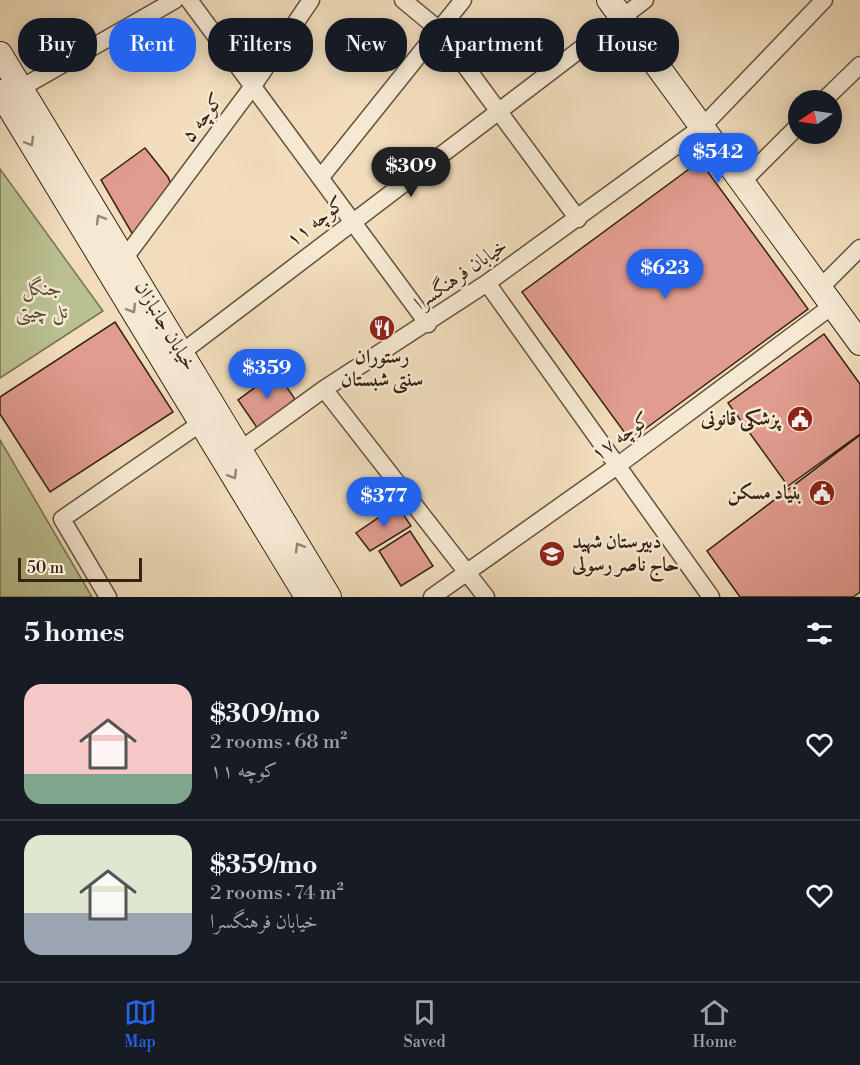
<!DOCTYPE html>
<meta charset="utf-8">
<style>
:root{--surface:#171b24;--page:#20242c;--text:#f1f3f6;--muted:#9ea1a6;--line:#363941;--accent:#2563eb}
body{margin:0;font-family:"Libre Bodoni",Amiri,serif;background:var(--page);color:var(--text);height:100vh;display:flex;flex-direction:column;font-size:22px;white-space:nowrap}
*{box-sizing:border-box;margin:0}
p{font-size:20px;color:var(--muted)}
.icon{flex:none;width:33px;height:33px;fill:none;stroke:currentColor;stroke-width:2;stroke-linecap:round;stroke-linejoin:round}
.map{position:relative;height:597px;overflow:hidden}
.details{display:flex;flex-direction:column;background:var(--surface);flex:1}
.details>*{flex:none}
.banner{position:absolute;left:18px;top:18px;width:825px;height:54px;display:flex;gap:12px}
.needle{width:39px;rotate:257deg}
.fabs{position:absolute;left:788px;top:90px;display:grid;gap:12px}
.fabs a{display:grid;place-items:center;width:54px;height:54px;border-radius:50%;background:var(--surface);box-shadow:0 3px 15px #0003;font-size:30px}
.scale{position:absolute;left:18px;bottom:15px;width:124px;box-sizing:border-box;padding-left:6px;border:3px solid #352312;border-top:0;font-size:16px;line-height:21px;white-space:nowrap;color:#352312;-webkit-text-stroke:4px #f6e9d3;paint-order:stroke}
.price{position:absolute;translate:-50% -51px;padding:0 14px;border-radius:21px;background:var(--accent);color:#fff;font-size:20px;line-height:39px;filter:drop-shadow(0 2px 3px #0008)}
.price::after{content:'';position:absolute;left:50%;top:36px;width:18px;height:14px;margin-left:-9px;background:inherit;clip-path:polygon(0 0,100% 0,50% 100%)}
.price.active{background:#222;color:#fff}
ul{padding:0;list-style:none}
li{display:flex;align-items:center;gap:18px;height:150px;padding:0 24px}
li+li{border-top:2px solid var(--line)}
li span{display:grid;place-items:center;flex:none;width:168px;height:120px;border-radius:18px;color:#555}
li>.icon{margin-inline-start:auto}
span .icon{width:72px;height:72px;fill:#fffc;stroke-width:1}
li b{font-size:26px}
h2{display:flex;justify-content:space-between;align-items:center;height:72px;padding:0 24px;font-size:26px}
.tag{padding:0 21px;border-radius:24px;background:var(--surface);box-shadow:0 3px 15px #0003;font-size:21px;line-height:54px}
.tag.active{background:var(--accent);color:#fff}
.tab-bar{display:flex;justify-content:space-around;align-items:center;height:84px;border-top:2px solid var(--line);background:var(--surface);font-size:16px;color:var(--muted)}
.tab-bar a{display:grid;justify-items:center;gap:3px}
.tab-bar .active{color:var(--accent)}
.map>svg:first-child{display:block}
</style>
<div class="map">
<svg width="860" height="597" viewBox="0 0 860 597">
<rect width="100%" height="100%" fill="#f1ddbc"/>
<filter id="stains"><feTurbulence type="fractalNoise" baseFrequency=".00333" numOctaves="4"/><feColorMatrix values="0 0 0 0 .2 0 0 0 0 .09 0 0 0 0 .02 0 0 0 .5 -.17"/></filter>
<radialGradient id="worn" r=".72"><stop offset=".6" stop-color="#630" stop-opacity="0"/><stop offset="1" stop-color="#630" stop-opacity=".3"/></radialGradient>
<!-- green -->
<path fill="#bac191" stroke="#787252" stroke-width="1.5" d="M0,169L103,311L0,378Z
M0,440L92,597H0Z"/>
<!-- building -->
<path fill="#e19c90" stroke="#352312" stroke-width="1.5" d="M145,148L168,177L173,189L133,235L101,180Z
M700,161L808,309L630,440L522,292Z
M115,322L173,412L50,492L0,414V397Z
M824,334L860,384V434L788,486L728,403Z
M276,372L295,399L258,429L238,400Z
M860,435V592L853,597H740L707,551Z
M397,505L411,526L370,551L356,533Z
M410,531L433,566L401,586L379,551Z"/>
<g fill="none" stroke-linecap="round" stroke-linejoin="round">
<!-- street casing -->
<g stroke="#64523c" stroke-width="19">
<path id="street" d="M189,0L428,324
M403,0L438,29L578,219
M21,88L175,0
M824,100L860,65
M321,177L463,0
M742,182L798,126
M124,259L253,86L311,0
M487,283L711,597
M820,288L860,248
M181,353L645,0
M324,389L486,597
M240,450L324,389L487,283L702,127L824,0
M108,597L62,519L201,423
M432,597L617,466L832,306"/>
</g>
<!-- secondary casing -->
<g stroke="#352312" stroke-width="26">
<path id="secondary" d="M609,0L860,343
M0,54L329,597
M0,92L307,597"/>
</g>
<!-- street -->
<use href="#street" stroke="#f6e9d3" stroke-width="16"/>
<!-- secondary -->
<use href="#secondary" stroke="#f6e9d3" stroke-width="24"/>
</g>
<!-- one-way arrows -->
<defs><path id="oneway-chevron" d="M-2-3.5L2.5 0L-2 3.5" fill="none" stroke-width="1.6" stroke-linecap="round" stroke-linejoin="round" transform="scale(1.5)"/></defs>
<g stroke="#968672">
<use href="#oneway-chevron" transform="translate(30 142) rotate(59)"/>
<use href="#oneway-chevron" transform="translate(100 219) rotate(-121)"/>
<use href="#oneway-chevron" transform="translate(132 309) rotate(59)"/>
<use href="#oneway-chevron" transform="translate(233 475) rotate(59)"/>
<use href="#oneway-chevron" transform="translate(299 547) rotate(-121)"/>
</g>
<!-- icons -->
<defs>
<g id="restaurant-disc" transform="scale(1.35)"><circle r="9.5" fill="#8f2418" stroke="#f6e9d3"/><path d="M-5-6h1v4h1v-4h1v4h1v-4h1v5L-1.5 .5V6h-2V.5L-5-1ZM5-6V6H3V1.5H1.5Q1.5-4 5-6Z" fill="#fff"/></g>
<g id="civic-disc" transform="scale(1.35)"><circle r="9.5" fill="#8f2418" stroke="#f6e9d3"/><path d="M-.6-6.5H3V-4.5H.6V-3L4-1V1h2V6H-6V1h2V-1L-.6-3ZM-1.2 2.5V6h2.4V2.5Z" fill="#fff"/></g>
<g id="school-disc" transform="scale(1.35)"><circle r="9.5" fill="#8f2418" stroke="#f6e9d3"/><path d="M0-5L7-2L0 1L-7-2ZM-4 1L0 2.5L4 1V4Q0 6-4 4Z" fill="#fff"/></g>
</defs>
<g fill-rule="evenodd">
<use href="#restaurant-disc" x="382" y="328"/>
<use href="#civic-disc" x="800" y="419"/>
<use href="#civic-disc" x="822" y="493"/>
<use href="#school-disc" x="552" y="554"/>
</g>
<g text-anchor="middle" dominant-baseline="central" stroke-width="5" stroke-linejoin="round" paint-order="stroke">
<!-- street labels -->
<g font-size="20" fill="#352312" stroke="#f6e9d3">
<text transform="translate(203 118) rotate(-53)">کوچه ۵</text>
<text transform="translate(316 222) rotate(-38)">کوچه ۱۱</text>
<text transform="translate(461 275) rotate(-35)">خیابان فرهنگسرا</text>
<text transform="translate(165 326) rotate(59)">خیابان جانبازان</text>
<text transform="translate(621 437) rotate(-36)">کوچه ۱۷</text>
</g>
<!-- park labels -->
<g font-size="20" font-style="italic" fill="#564a32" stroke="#f6e9d3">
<text x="42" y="289">جنگل<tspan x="42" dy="23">تل چیتی</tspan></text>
</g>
<!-- poi labels -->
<g font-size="20" font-weight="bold" fill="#352312" stroke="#f6e9d3" text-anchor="end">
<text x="382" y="357" text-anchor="middle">رستوران<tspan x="382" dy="23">سنتی شبستان</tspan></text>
<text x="780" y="419">پزشکی قانونی</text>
<text x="802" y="493">بنیاد مسکن</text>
<text x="572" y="542" text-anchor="start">دبیرستان شهید<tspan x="572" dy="23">حاج ناصر رسولی</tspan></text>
</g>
</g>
<rect width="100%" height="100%" filter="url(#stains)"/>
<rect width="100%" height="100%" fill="url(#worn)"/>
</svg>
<div class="fabs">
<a><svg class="needle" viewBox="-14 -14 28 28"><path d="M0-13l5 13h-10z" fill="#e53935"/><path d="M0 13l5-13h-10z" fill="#9ea1a6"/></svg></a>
</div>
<div class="scale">50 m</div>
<b class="price" style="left:718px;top:184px">$542</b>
<b class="price active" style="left:411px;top:198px">$309</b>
<b class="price" style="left:665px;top:300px">$623</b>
<b class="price" style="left:267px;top:400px">$359</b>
<b class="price" style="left:384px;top:528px">$377</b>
<div class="banner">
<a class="tag">Buy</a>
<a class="tag active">Rent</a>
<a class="tag">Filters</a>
<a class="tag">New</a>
<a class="tag">Apartment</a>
<a class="tag">House</a>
</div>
</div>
<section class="details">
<h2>5 homes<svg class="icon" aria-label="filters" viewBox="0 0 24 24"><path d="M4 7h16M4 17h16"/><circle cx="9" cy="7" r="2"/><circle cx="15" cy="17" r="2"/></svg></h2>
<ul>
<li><span style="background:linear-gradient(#f6c9c9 75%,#7fa58c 0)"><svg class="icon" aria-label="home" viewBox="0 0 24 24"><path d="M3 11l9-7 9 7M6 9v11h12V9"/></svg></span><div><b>$309/mo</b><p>2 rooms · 68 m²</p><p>کوچه ۱۱</p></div><svg class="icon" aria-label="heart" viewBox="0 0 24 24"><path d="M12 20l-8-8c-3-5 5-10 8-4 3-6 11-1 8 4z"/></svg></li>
<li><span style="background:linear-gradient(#dfe7d0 65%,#9aa5b1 0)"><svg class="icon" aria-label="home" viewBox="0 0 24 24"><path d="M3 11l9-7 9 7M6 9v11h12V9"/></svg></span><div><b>$359/mo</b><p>2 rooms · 74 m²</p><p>خیابان فرهنگسرا</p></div><svg class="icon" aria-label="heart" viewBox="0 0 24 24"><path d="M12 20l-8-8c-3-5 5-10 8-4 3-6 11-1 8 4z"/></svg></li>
</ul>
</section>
<nav class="tab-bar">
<a class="active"><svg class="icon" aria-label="map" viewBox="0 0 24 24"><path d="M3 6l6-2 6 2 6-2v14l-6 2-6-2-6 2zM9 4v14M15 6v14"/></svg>Map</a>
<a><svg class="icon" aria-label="saved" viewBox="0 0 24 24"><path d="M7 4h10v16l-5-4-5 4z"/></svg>Saved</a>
<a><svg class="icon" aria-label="home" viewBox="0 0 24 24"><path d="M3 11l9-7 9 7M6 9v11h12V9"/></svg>Home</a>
</nav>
